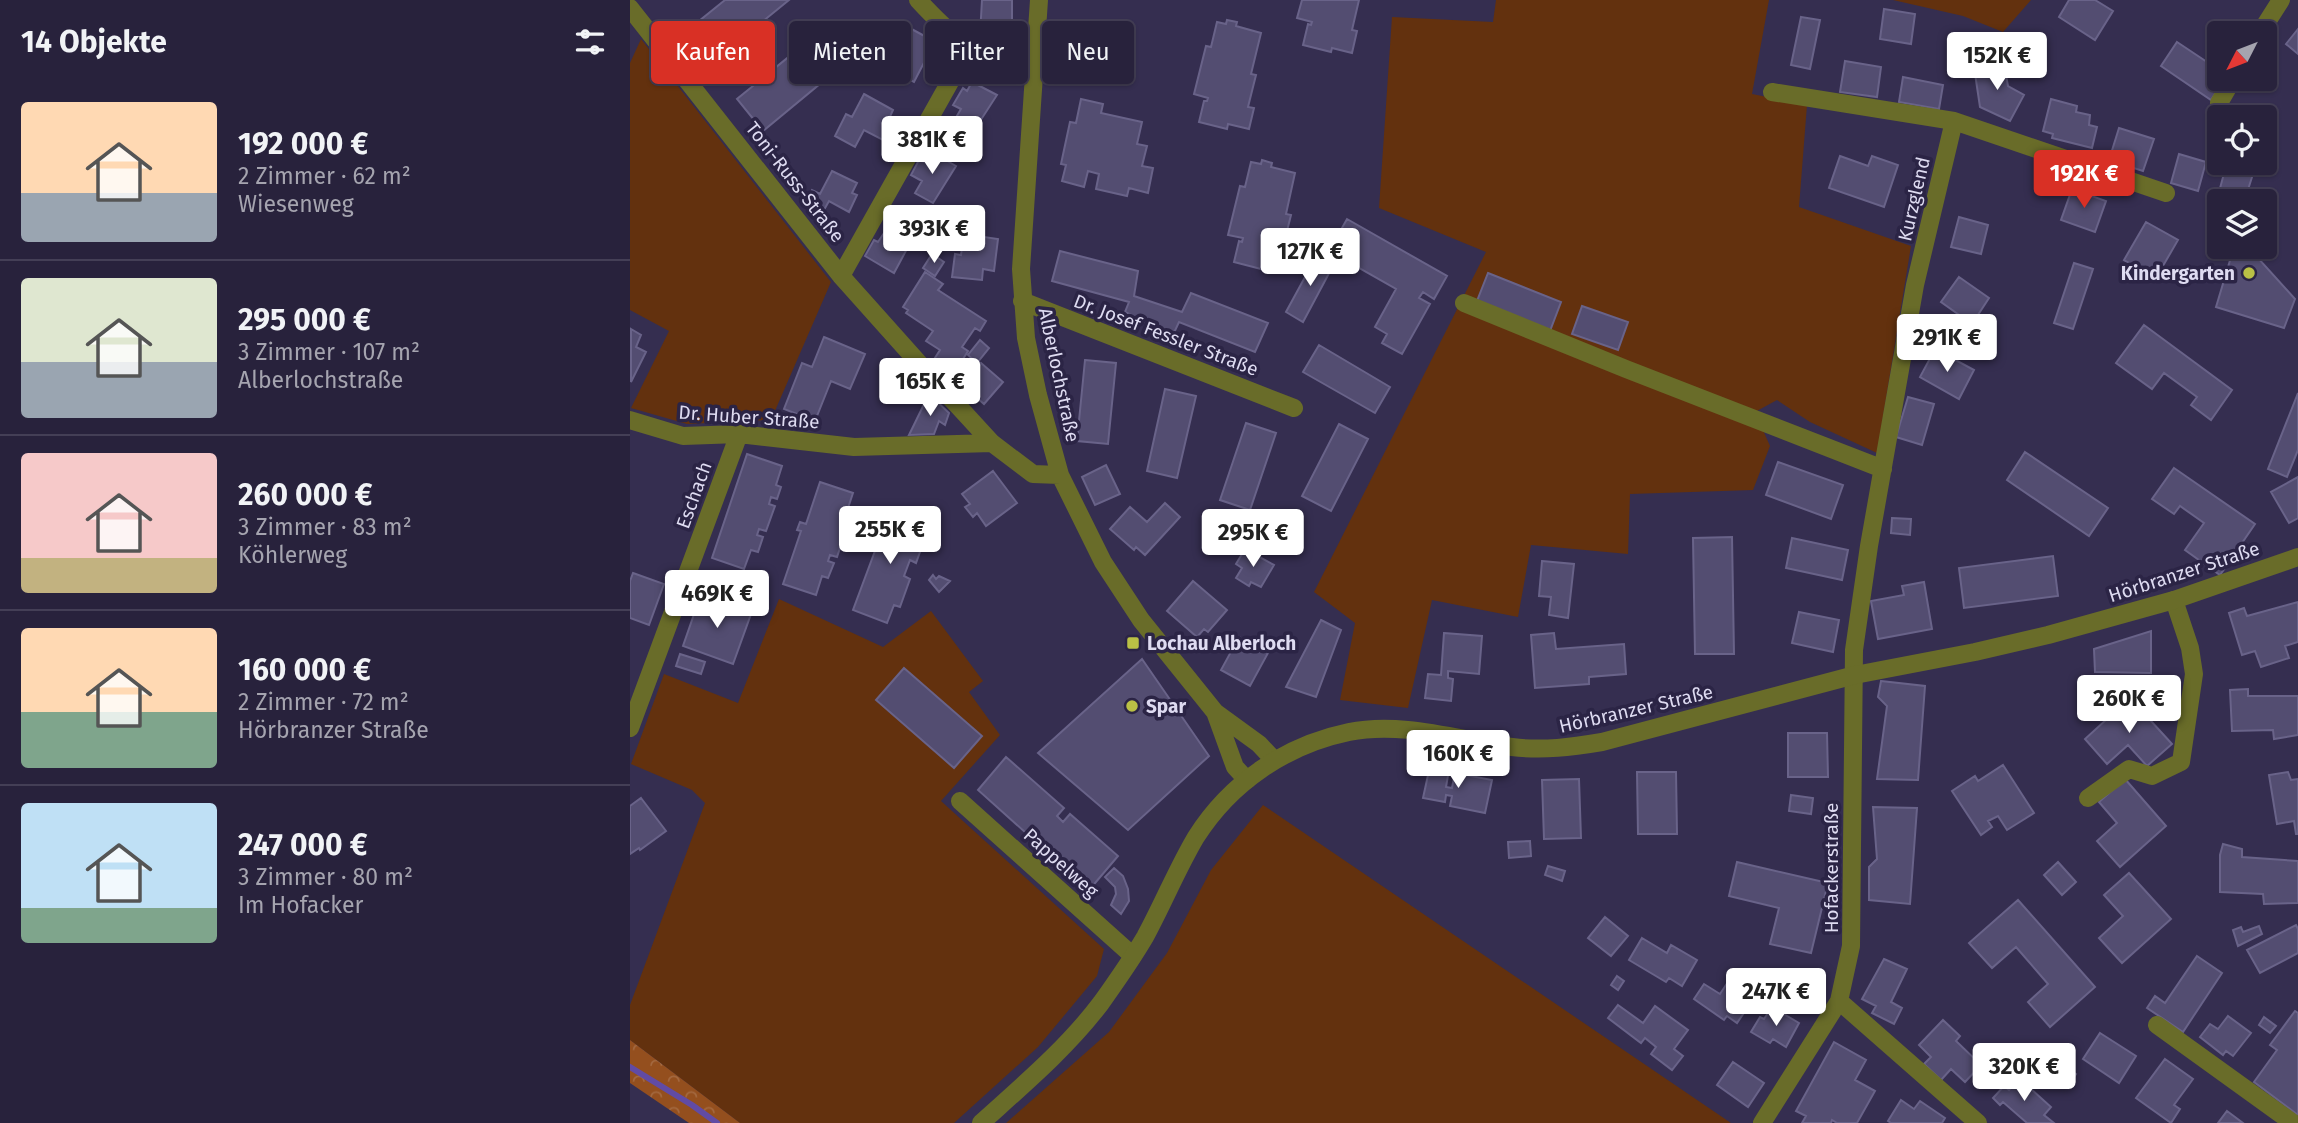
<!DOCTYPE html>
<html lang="de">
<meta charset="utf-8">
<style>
:root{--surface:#28223c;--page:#302a43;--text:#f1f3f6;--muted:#a5a4af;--line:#443f56;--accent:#d93025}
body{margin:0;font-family:"Fira Sans",sans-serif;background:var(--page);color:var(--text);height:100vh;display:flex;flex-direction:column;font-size:26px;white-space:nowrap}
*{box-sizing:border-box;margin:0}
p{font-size:23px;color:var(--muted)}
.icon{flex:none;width:38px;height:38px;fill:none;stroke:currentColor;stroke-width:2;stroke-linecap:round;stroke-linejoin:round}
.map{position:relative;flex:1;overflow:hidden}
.details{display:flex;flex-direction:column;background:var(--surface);width:630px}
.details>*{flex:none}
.hud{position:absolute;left:21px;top:21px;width:665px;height:63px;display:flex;gap:14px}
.needle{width:46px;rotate:228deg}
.fabs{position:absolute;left:1577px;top:21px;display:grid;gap:14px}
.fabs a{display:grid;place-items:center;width:70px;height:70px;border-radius:7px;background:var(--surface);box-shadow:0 2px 5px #0004,0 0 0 2px var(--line);font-size:35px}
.price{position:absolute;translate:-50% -60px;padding:0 16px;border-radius:7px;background:#fff;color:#222;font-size:23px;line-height:46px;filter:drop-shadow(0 2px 4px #0008)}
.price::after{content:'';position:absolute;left:50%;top:42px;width:21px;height:16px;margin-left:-10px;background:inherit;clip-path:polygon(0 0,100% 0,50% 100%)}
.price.on{background:var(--accent);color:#fff}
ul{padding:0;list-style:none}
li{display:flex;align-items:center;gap:21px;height:175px;padding:0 21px}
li+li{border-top:2px solid var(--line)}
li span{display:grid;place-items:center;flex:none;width:196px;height:140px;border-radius:7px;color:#555}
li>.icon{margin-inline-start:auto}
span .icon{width:84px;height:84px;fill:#fffc;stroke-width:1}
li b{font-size:30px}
h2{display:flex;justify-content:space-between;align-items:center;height:84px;padding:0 21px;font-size:30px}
.pill{padding:0 24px;border-radius:7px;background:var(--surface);box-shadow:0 2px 5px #0004,0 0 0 2px var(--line);font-size:24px;line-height:63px}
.pill.on{background:var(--accent);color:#fff}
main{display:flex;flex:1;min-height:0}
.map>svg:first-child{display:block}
</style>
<main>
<section class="details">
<h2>14 Objekte<svg class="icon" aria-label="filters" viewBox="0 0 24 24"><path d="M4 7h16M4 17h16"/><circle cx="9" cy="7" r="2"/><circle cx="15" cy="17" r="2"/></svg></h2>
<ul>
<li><span style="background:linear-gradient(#ffd9b3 65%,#9aa5b1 0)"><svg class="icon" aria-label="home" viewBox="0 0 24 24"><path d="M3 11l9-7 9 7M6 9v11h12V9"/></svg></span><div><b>192 000 €</b><p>2 Zimmer · 62 m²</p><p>Wiesenweg</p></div></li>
<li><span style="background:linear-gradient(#dfe7d0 60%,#9aa5b1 0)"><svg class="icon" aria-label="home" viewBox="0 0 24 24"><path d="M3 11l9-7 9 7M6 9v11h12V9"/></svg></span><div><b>295 000 €</b><p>3 Zimmer · 107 m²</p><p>Alberlochstraße</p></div></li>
<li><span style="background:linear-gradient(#f6c9c9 75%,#c2b280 0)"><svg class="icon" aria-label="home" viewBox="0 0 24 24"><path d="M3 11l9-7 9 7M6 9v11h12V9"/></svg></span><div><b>260 000 €</b><p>3 Zimmer · 83 m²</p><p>Köhlerweg</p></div></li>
<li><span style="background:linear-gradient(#ffd9b3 60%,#7fa58c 0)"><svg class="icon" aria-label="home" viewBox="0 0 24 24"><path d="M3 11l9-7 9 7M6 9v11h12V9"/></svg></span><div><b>160 000 €</b><p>2 Zimmer · 72 m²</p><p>Hörbranzer Straße</p></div></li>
<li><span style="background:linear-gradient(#bfe0f5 75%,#7fa58c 0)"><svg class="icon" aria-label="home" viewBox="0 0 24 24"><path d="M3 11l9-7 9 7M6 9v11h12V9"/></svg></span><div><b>247 000 €</b><p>3 Zimmer · 80 m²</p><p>Im Hofacker</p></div></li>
</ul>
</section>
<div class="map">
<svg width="1668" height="1123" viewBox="0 0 1668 1123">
<defs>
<pattern id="forest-crowns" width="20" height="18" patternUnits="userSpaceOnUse" patternTransform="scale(1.75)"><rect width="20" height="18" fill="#944f1e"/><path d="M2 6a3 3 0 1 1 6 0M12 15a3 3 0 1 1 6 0" fill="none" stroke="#a3683f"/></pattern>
</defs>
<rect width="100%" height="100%" fill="#352e50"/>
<!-- green -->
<path fill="#63310e" d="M866,0H1139L1122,94L1177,105L1169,207L1281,246L1247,453L1180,422L1147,400L1125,412L1140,446L1123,490L1000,494L998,554L901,545L888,617L802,600L778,708L710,700L725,623L684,592L856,252L749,208L762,17L863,22Z
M1263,0H1401L1373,32L1333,16Z
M11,39L201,282L141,420L57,424L1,408L39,331L0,310V63Z
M149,599L253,647L301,611L353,681L339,692L370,735L311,801L474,949L467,976L408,1047L324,1123H110L0,1040V1005L75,803L62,790L1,764L34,674L108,703Z
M633,805L1101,1123H376L479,1032L537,953L581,870Z"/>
<!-- forest -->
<path fill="url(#forest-crowns)" d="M0,1040L110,1123H59L0,1083Z"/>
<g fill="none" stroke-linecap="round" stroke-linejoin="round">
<!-- stream -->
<path stroke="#614ba4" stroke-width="6" d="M0,1067L62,1105L87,1123"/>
</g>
<!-- building -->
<path fill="#534d71" stroke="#696389" stroke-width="2" d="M95,0H159L79,65L53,34Z
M352,0H382V49L350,35Z
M672,0H729L722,30L727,31L722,53L702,48L701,52L673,45L678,24L681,25L682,22L667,18Z
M1439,0H1465L1483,11L1465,40L1429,17Z
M1254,9L1285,14L1281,44L1250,39Z
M1171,17L1190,20L1180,69L1161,65Z
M597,20L607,22L606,26L631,33L621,74L626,75L618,107L624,108L619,129L598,124L597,129L569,122L574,101H577L578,98L564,94L576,46L581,47L587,22L596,24Z
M276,26L300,39L295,48L300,51L284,82L265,72L272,58L262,53Z
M1668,29V54L1656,44Z
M188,33L214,64L133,131L107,99Z
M1547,42L1589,70V79H1595L1581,100L1531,66Z
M1215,61L1251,67L1247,97L1210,92Z
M1374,65L1378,86L1394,95L1380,121L1350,107L1344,67Z
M1273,77L1313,85L1309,109L1269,102Z
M342,82L367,95L343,132L324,121L331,109L323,105L333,88L337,91Z
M234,94L263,110L259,119L263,122L253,140L234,130L225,147L205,136L216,114L222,117Z
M451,99L473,104L471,113L512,122L507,144L517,146L512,166L523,168L518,193L499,188L497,196L466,189L469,174L458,171L454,187L432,181L436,165L431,164L440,122L446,123Z
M1421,99L1447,106L1446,112L1460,115L1459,125L1467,127L1462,148L1422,138L1423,134L1413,131Z
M1489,128L1524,139L1513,171L1479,160Z
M300,151L326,166L303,203L285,193L292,181L281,175L289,160L294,162Z
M1549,154L1576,162L1568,191L1541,183Z
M1210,156L1238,166L1242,156L1268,165L1254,207L1199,188Z
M632,160L642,163L641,167L665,173L656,214L661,215L653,247L658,248L653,269L632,264L631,269L604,262L609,241L612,242L613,238L598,235L610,186L615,187L621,162L631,164Z
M1596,166L1623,174L1615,199L1589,192Z
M202,171L227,183L222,193L227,195L219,212L199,201L194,210L177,201L182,190L190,194Z
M1442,189L1476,201L1465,232L1431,220Z
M1329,217L1358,225L1351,254L1321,247Z
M717,219L817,276L804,299L793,292L789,298L800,304L772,354L752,343L757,334L745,327L766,289L710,257L715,248L704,242Z
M1516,222L1548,240L1526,278L1494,260Z
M254,233L278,247L264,273L235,256L244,240L248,242Z
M334,234L368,239L364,271L353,269L352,280L322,277L325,254L331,255Z
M1604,247H1618L1665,299L1654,328L1586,307Z
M430,251L508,271L504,296L552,312L561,293L638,323L625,352L549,322L543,335L495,312L499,302L422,281Z
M302,254L314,262L305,276L293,268Z
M687,255L704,264L673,322L656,312Z
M1444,263L1463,269L1443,329L1424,323Z
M295,272L313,284L308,290L356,321L350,331L345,328L332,347L338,351L323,375L303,361L310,350L296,341L303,331L276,313L278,310L273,307Z
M858,273L931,302L920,331L847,301Z
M1329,277L1359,298L1342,324L1311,302Z
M952,306L998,322L988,350L942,334Z
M1514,325L1602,390L1581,420L1561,405L1567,397L1534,373L1522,389L1486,363Z
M1,329L11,335L6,347L16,352L1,382Z
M194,337L235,354L220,389L201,381L185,421L154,409L172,363L182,367Z
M350,340L359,348L347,363L338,355Z
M689,345L760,387L745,413L673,372Z
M1305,349L1344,370L1329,399L1290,377Z
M455,360L486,363L478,444L447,441Z
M351,363L373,382L354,404L332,385Z
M269,364L277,374L271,379L262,369Z
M535,389L566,396L547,478L517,471Z
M1668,393V450L1657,477L1638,469Z
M299,394L319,413L315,425L309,421L304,434L279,435Z
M1278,397L1304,404L1292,445L1266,437Z
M616,423L646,433L620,510L590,500Z
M709,424L738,439L701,511L672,496Z
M1395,452L1478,508L1459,536L1377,480Z
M117,454L152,466L146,485L151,487L147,499L141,497L139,504L145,506L136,531L129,529L127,535L133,537L128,552L121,550L114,569L82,558Z
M1148,462L1213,485L1201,519L1136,495Z
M476,465L490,494L465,505L452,477Z
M1544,468L1625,524L1590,575L1555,550L1574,523L1550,506L1544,514L1522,499Z
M363,471L387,503L356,526L347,513L343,517L335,507L340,504L332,494Z
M1668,477V518L1659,523L1641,492Z
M190,482L223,493L217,511L222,513L218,525L212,523L210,531L215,533L207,557L200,555L198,561L204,563L198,578L192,576L186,595L153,584L171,531L167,530L170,522L176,524Z
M535,503L550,517L515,555L506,547L504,550L480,529L500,507L517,522Z
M261,508L294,521L289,536L295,538L286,563L280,560L274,576L280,579L270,607L264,605L257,623L223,610Z
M1262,518L1281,519L1280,535L1261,533Z
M1102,537L1104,654H1065L1063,538Z
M1162,538L1218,550L1212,580L1156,568Z
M615,549L644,565L631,587L621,582L619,586L606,578L612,568L606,564Z
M1423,556L1428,596L1334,608L1329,568Z
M912,561L944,564L938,618L919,615L921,597L909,596Z
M3,573L34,584L19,625L0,618V581Z
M303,575L306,579L309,576L320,581L309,592L299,580Z
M563,581L597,610L578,632L574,629L567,637L537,611Z
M1294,582L1302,629L1248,639L1241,601L1274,595L1272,586Z
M70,597L121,614L103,664L53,646Z
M1668,602V642L1655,646L1659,658L1631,667L1625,651L1612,655L1599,613L1614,608L1617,616Z
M1169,612L1209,620L1203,652L1162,643Z
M691,620L711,630L686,697L656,687Z
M1521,631V673L1465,672L1464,649Z
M814,633L852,636L849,674L818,671V678L823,679L821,701L795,698L798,674L811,675Z
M924,633L926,649L994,644L996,674L959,677V684L905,688L901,635Z
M609,637L638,653L620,686L591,670Z
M50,654L75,662L71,674L46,666Z
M512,659L579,756L498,830L408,753Z
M274,668L352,736L324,768L246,700Z
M1251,681L1295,686L1288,780L1247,779L1257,706L1248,697Z
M1618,689V696H1668V735L1644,739L1643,730L1602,731L1600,690Z
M1500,698L1542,744L1517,766L1498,745L1477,764L1455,739Z
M1158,733H1197L1198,777H1158Z
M376,757L434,808L427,816L433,822L440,814L488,856L460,889L412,846L414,844L408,838L405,841L348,790Z
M1373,765L1404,813L1377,830L1368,816L1358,821L1362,827L1351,835L1322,791L1345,776L1348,781Z
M800,766L819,770L816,787L822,788L825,773L862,780L855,813L820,806L822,796L816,795L815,802L793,798Z
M1007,772H1046L1047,834H1008Z
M1658,772L1661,780L1668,779V834H1666L1664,821L1647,824L1639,775Z
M949,779L951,838L914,839L912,780Z
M1495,779L1536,826L1490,867L1467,841L1487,823L1469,802Z
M1161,795L1183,798L1181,814L1159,811Z
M11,798L36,831L10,850L9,848L0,854V806Z
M1243,807L1287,808L1280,904L1239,900V867L1247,859Z
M900,841L901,856L879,858L878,842Z
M1593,844L1612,849V857L1668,861V903L1634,904L1633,894L1590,892V855Z
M1107,862L1198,883L1181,953L1140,944L1149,908L1099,896Z
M1428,862L1446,882L1432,895L1414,875Z
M918,866L935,871L932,881L915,875Z
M484,868L493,876L498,889L499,901L491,914L481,905L486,894L485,887L475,877Z
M1499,873L1541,919L1492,963L1469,938L1493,916L1474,895Z
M1388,900L1465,987L1420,1027L1398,1002L1418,984L1386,947L1362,968L1339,943Z
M975,917L998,936L981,956L958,938Z
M1666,925L1668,929V953L1630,973L1617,950Z
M1629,926L1632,934L1608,946L1603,930L1611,927L1613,932Z
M1012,938L1037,953L1041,945L1067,960L1052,986L1039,978L1036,982L999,960Z
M1567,956L1592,973L1553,1032L1517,1008L1525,996L1535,1003Z
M1254,959L1277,969L1261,1002L1272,1008L1264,1024L1242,1013L1246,1006L1232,999Z
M987,976L994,981L988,990L981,985Z
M1117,978L1131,988L1107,1023L1097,1016L1094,1020L1064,999L1074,984L1090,994L1098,982L1109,990Z
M988,1005L1013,1023L1025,1006L1058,1030L1044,1049L1053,1056L1042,1070L1021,1054L1026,1047L1015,1038L1011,1043L978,1018Z
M1142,1007L1169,1023L1156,1047L1143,1039L1140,1043L1121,1032L1130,1017L1134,1019Z
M1665,1011L1668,1013V1115L1624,1082L1647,1050L1640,1045Z
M1598,1016L1621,1033L1603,1056L1596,1051L1593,1055L1570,1037L1580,1024L1588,1029Z
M1634,1017L1646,1026L1640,1033L1629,1025Z
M1313,1020L1330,1036L1326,1041L1351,1065L1335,1082L1321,1069L1311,1080L1294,1064L1301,1057L1289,1045Z
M1470,1033L1506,1056L1489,1083L1453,1059Z
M1204,1042L1236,1060L1225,1080L1245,1091L1227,1123H1207L1202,1120L1201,1123H1172L1176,1116L1166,1111Z
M1535,1059L1563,1079L1544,1105L1550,1109L1541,1123L1506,1098Z
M1103,1062L1134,1083L1118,1107L1087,1085Z
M1434,1066L1446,1074L1441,1082L1429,1074Z
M1389,1078L1421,1107L1414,1115L1424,1123H1397L1373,1102L1370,1105L1363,1098L1374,1086L1379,1090Z
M1271,1100L1284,1109L1290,1101L1315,1118L1312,1123H1261L1258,1121Z
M1597,1111L1613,1123H1588Z"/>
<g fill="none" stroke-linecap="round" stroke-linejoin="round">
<!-- minor -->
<path stroke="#696c29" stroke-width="18" d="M288,0C325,40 350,61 403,73
M409,0L391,269L396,338L408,395L430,475L473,562L511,620L585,712L629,744L644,760
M0,8L211,276L295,370L362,443L403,474L430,475
M1630,33L1651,0
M1142,92L1324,121L1536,193
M1589,103L1603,79
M1324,121L1285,285L1239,546L1224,650L1221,946L1209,1001L1348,1123
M211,276L339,48
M392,301L664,408
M834,303L996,369L1253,469
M0,420L53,436L109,434L224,447L362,443
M585,712L605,767L617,780
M0,728L109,434
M1458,798L1499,769L1522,776L1551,762L1564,674L1560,648L1544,600
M330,801L503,956
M1527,1025L1663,1123
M1132,1123L1209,1001"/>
<!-- tertiary -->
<path stroke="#696c29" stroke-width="18" d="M351,1123C393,1085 437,1048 471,1003C486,982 502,959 515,937C533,904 547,869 566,837C601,782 656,745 719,732C772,721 829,740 882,747C913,751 942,747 972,742L1225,675L1345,652L1418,635L1544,600L1668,557"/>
</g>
<!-- markers -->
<g fill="#bac045" stroke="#2b2445" stroke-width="2.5">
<circle cx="1619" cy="273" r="7"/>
<rect x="496" y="636" width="14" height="14" rx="3.5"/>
<circle cx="502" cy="706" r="7"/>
</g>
<g text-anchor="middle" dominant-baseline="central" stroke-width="7" stroke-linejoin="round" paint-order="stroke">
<!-- street labels -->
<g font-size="19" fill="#dedbf1" stroke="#2b2445">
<text transform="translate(165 182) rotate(52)">Toni-Russ-Straße</text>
<text transform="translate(1284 199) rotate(-77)">Kurzglend</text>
<text transform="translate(536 335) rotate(21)">Dr. Josef Fessler Straße</text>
<text transform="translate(429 375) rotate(78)">Alberlochstraße</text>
<text transform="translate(119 417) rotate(4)">Dr. Huber Straße</text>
<text transform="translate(64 495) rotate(-70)">Eschach</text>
<text transform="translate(1554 572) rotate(-18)">Hörbranzer Straße</text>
<text transform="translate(1006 709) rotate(-13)">Hörbranzer Straße</text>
<text transform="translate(431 863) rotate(42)">Pappelweg</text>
<text transform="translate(1201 868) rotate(-90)">Hofackerstraße</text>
</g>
<!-- poi labels -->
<g font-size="19" font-weight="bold" fill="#dedbf1" stroke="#2b2445" text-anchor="start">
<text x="1605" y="273" text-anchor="end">Kindergarten</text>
<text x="517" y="643">Lochau Alberloch</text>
<text x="516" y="706">Spar</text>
</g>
</g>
</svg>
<div class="fabs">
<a><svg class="needle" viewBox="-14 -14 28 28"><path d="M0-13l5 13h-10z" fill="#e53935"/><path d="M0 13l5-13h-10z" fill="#a5a4af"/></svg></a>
<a><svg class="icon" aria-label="locate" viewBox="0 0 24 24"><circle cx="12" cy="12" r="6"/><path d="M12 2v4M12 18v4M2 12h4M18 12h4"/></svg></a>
<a><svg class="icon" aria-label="layers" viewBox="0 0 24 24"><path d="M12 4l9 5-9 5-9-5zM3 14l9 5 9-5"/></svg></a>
</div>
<b class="price" style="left:1367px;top:92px">152K €</b>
<b class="price" style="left:302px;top:176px">381K €</b>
<b class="price on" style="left:1454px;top:210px">192K €</b>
<b class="price" style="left:304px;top:265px">393K €</b>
<b class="price" style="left:680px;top:288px">127K €</b>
<b class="price" style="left:1317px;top:374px">291K €</b>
<b class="price" style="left:300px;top:418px">165K €</b>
<b class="price" style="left:260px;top:566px">255K €</b>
<b class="price" style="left:623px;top:569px">295K €</b>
<b class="price" style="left:87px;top:630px">469K €</b>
<b class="price" style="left:1499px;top:735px">260K €</b>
<b class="price" style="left:828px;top:790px">160K €</b>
<b class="price" style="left:1146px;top:1028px">247K €</b>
<b class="price" style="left:1394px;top:1103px">320K €</b>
<div class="hud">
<a class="pill on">Kaufen</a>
<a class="pill">Mieten</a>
<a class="pill">Filter</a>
<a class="pill">Neu</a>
</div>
</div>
</main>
